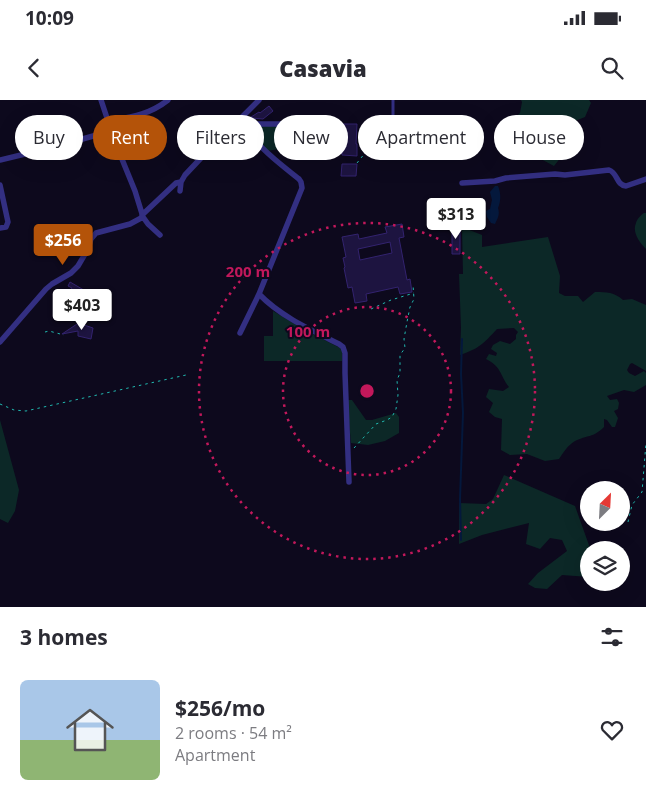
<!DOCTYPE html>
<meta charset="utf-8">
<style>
:root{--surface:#fff;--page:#f2f2f3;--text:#2b2b33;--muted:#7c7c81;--accent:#b45309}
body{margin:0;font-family:"Open Sans",sans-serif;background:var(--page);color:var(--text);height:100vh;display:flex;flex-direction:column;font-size:19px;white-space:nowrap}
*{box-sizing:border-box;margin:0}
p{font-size:16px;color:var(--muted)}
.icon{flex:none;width:28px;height:28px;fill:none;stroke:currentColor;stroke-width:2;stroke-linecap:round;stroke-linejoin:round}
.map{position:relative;height:507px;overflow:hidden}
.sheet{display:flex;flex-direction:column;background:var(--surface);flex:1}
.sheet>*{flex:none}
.banner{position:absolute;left:15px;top:15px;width:616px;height:45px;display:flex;gap:10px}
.needle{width:32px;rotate:24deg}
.buttons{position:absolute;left:580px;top:381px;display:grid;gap:10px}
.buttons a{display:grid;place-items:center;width:50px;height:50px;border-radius:50%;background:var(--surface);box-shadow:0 5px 20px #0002;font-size:25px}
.price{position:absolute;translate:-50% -42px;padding:0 11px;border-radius:5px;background:#fff;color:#222;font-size:16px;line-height:32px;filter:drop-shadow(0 1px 2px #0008)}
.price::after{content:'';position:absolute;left:50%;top:30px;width:15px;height:11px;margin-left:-8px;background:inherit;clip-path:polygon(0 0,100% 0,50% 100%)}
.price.active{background:var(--accent);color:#fff}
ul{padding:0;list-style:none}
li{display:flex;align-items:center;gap:15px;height:125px;padding:0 20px}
li span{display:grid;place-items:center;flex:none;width:140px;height:100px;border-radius:8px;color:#555}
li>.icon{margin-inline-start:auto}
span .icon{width:60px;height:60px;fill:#fffc;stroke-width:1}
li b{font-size:21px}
h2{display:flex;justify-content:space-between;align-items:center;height:60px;padding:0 20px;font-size:21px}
.pill{padding:0 18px;border-radius:22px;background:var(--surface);box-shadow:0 5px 20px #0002;font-size:18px;line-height:45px}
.pill.active{background:var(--accent);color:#fff}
.status{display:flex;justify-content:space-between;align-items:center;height:35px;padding:0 25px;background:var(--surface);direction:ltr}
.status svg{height:14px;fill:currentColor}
header{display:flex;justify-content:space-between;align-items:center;height:65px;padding:0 20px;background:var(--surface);font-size:22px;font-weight:800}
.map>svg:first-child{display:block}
</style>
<div class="status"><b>10:09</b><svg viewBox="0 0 49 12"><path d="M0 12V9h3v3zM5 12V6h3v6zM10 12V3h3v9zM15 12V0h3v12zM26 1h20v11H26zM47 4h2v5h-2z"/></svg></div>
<header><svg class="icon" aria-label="back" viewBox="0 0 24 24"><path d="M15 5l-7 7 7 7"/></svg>Casavia<svg class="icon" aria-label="search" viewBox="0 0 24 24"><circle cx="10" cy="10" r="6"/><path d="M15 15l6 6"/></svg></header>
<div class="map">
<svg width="646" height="507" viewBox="0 0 646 507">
<rect width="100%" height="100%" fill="#0d091d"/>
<!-- green -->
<path fill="#0c2827" d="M521,0H589L591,3L585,17L575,21L567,41L565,52L554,66L515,45L506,35L512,20L520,13L522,2Z
M246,23L297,25V48L279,49L267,51L255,36Z
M644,113H646V149C639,142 632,132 636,123C637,119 641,115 644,113Z
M462,127L482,135V147L548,137L560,176L559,193L565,196H578L583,202L595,192C607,192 614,192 623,200L632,199L646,205V271L632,263L630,264L627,270L629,273L635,276L644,271L646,273V285L634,292L624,290L607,296L610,300L617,299L619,303L618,309L614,311L618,318L615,327H612L607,320L604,319V327C593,338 587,335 575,341C568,345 563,353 559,359L545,361L527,354L510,355L501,350L502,319L495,317L489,312L493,303L486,297L489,289L503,291L509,287C499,274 502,267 486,259L489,254L496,256L497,253L491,249L493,245L500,241L510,244L516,239V235L518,232L514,228L497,229C483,244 480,248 460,255L461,228L459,174H463Z
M273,211L303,229L342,249V261H264V236H273Z
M347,300H352L366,320H372L396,313L399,317V333L385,341L368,345L351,343Z
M0,320L19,390L15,411L8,423L0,419Z
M504,375L575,406L590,448L595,450H589V477L562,475L547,489L535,488L528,484L538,473L567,451L562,440L550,438L540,449L526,444L529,423L482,435L459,444V403L486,404L493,399Z"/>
<!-- water -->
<path fill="#04183c" d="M495,86H498C501,93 501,101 498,108C500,114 498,118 495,124L491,123L487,117L486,111L490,109L492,100L490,92Z"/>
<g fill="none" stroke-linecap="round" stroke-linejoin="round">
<!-- stream -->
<path stroke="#04183c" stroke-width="2" d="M461,440L460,399L463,313L461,274L462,239"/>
</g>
<!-- building -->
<path fill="#1d1440" stroke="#33236f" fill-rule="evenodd" d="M269,6L273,11L263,19L252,18L251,17L259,12L260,13Z
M343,24H357L356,44H357V56L342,55V49L310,50V38L312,36H315V34L321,33L323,41L334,40L333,30H343Z
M342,64H357L356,76H341Z
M402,124L404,137L399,138L407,180L410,179L412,192L400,194L398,187L366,194L367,201L355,203L352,187L348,188L344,168L345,167L343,158L346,157L342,137L358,134L359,139L387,133L385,127ZM390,142L392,153L360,160L358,149Z
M452,127H460V154H452Z
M70,182L89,193L87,197L77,191L68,205L64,202L65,200L63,199L66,195L67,196L72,188L68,186Z
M80,222H82L84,225L93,228L91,239L78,236V231L62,234Z"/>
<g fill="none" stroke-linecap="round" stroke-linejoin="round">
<!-- path -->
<path stroke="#20b9b0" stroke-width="1" stroke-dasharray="2.5 4" stroke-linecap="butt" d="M357,63L365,53V42
M371,209L391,200L414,193
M45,232L49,231L64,235
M0,304L14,310L26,311L186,275
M354,348L376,324L387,320L392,317L396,309L398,295L397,280L400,273V255L405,248L404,239L407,222L410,207L414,199L413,185
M628,422L632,405L642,392L646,343"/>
<!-- service -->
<path stroke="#332f82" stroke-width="3" d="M393,0V35
M387.5 41a5.5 5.5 0 1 1 11 0a5.5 5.5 0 1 1-11 0Z"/>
<!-- minor -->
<path stroke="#332f82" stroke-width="5.5" d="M101,0L115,42L135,91L143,117L148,124L160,135
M242,18L252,24H325
M108,21C131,17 149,15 168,0
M0,60L54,47L111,31
M462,83L495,81L506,78L555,74L565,75L609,70C618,73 616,85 626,86L646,79
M0,85L8,122L6,127L0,128
M180,91L181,82L185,75L201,58L259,0
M142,115L176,83L181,82
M259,194C280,216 311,230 339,244L343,247L345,253V273L349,382
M240,233L259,194L302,88L301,82L299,79C278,62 252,44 242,18
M0,242L46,189L52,184L71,173L78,166L88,149L91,139L96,133L130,124L143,117"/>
</g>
<!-- distance rings -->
<g fill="none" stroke="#c2185b" stroke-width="2.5" stroke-dasharray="2.5 5">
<circle cx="367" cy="291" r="84"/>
<circle cx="367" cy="291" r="168"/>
</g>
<circle cx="367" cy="291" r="8" fill="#c2185b" stroke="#0d091d" stroke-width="2.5"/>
<g font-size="15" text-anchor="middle" font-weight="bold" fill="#c2185b" stroke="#0d091d" stroke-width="4" stroke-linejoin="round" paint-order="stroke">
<text x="248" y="177">200 m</text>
<text x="308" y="237">100 m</text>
</g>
</svg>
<div class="buttons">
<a><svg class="needle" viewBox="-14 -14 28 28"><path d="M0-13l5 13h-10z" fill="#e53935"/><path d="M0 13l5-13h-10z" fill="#7c7c81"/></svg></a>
<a><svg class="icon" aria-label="layers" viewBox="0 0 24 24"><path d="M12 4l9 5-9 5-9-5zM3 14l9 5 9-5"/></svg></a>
</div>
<b class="price" style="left:456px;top:140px">$313</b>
<b class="price active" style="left:63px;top:166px">$256</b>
<b class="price" style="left:82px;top:231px">$403</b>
<div class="banner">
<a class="pill">Buy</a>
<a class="pill active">Rent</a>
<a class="pill">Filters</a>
<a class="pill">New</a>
<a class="pill">Apartment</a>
<a class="pill">House</a>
</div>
</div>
<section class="sheet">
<h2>3 homes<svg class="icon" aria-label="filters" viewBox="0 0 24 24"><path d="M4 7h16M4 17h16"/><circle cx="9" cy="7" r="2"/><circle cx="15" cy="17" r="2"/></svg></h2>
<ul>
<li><span style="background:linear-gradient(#a9c7e8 60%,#8fb573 0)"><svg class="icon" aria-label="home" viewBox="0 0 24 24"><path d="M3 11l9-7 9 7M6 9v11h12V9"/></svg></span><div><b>$256/mo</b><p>2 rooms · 54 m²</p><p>Apartment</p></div><svg class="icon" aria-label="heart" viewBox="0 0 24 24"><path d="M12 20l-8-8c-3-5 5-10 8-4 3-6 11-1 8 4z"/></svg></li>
</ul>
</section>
